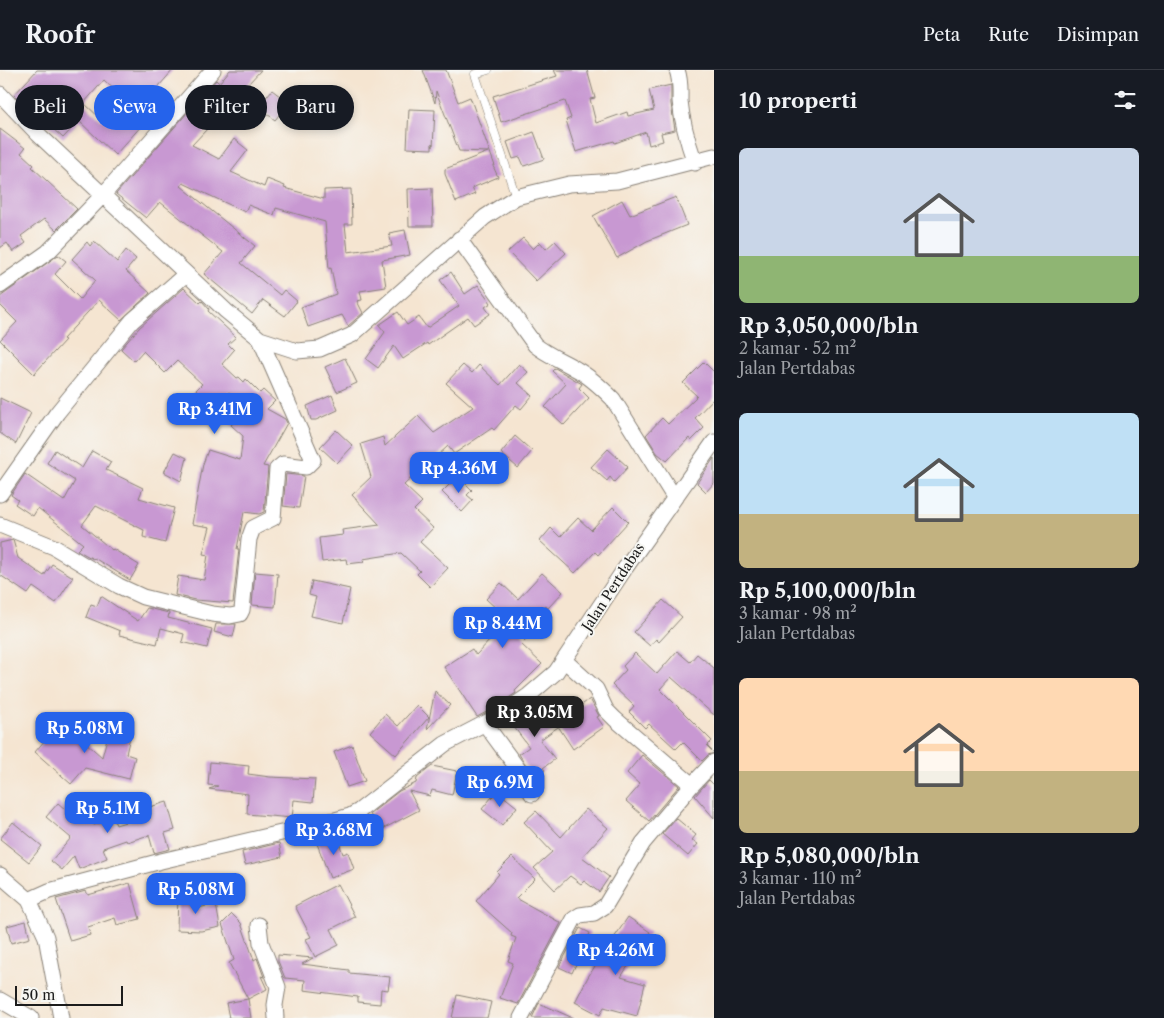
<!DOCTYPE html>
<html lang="id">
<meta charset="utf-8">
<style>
:root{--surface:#171b24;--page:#242831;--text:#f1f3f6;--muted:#9ea1a6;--line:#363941;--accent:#2563eb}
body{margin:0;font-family:"Libre Caslon Text",serif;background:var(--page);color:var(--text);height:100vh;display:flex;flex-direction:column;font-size:19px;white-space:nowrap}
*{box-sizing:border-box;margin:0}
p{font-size:16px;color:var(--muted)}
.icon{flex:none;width:28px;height:28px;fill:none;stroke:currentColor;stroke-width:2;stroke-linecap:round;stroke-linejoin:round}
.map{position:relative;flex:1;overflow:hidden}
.side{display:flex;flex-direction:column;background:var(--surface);width:450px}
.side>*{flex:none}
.guide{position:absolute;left:15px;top:15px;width:475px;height:45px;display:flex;gap:10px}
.scale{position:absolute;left:15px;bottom:12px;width:108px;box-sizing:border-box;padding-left:5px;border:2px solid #1c1c1c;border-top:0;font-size:14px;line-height:18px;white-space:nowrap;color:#1c1c1c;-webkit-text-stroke:4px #f6f6f2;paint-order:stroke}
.price{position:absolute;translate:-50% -42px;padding:0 11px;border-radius:10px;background:var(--accent);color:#fff;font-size:16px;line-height:32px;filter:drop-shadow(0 1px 2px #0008)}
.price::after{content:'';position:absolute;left:50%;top:30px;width:15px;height:11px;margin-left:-8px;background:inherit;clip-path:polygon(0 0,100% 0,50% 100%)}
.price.current{background:#222;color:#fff}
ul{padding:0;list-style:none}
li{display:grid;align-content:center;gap:10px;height:265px;padding:0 25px}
li span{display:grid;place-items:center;height:155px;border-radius:8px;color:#555}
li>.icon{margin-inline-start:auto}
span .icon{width:90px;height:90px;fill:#fffc;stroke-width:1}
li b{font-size:21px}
h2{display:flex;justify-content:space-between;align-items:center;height:60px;padding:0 25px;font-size:21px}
.tag{padding:0 18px;border-radius:22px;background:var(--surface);box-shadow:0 2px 8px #0003;font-size:18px;line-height:45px}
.tag.current{background:var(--accent);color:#fff}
header{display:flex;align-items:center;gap:30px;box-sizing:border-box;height:70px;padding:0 25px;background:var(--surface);border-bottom:1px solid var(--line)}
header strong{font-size:24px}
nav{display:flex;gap:28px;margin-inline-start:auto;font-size:18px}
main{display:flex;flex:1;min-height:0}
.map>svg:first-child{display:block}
</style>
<header>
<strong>Roofr</strong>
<nav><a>Peta</a><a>Rute</a><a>Disimpan</a></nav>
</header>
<main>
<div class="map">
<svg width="714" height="948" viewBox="0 0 714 948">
<rect width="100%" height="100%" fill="#f6f6f2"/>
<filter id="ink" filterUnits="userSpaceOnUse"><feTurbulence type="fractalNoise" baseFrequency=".02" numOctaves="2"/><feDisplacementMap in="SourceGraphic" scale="10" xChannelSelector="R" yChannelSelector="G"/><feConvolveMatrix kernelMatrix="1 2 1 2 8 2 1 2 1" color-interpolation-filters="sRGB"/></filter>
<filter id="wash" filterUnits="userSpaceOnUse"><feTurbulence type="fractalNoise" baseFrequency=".0096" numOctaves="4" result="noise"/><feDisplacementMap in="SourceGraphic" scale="20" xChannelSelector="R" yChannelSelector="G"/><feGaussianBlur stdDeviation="1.12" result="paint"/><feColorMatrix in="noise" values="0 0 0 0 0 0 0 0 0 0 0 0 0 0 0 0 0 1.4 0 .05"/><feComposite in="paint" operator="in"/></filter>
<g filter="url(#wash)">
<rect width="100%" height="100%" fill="#f5e5d1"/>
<g id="blocks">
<!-- building -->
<path fill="#c898d2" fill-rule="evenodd" d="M37,0H173L137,41L145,48V52L115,85L79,51L63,68L41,48L25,34L24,35L14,25ZM104,10L123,28L102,50L84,33Z
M230,0H261L235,28L239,31L225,45L223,42L192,75L219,89L234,69L248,80L231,102L264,117L267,109L285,116L284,118L324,129V120L351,119L352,154H345L348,182L392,176L389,163L405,160L410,185L382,190L386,217L360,221L362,230L357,231L363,243L348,256L342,245L308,257L301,237L336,224L331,198L329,199L325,152L276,138L274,145L248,135L245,142L183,113L181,116L255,176L241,193L280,225L284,220L297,231L285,246L263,230L252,244L204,204L223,182L160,132L146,148L116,124L216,10L219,13Z
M423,0H446L458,32L470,27L495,96H493L498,107L472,118L475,124L456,132L445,104V99L488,82L459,81L436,21L435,33Z
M554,0H587L595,28L590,29L596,53L627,42L628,46L654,40L649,20L671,15V34L675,60L661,63L663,71L649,75L646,62L615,73L614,71L576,82L566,50L571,48L565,31L501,52L493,26L557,6Z
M272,20L289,33L275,50L258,37Z
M409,39L435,40L433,77L432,73V79L407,78Z
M0,59L25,78L21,83L34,95L32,97L77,139L56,160L44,149L21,166L26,173L13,182L7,173L0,178Z
M534,62L544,89L524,96L520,87L513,89L507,72Z
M432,118L433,156H409L408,119Z
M676,127L687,155L647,171L617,188L593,146L622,130L630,145Z
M523,168L533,179L540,172L546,179L555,171L566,183L536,211L508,182Z
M94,171L117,192L126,180L136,189L126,201L150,223L121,250L99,230L63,269L65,270L34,304L0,270L17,252L0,235V227L58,185L66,191L55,204L80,229L95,210L72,189L87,172L90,176Z
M451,202L465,224L478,215L491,233L485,237L490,244L474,255L468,247L428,275L427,273L403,289L394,276L378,298L366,289L385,262L379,255L398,242L407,255L419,247L427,258L459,236L440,210Z
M184,218L200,233L202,231L209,239L208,241L236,267L228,274L234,280L222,294L237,308L239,307L244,312L246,309L260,323L263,320L275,331L267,339L285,349L287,353L263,396L268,397L264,442L259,444L244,442L237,479H239L233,533L195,530L175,525L178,506L204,510L208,485L203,484L210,457L192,454L203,394L208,380L240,390L243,366L231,355L246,339L229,322L221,331L219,329L209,340L192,324L202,314L177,291L165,303L143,281L134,291L121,279L139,258Z
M345,288L357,313L337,322L325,297Z
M704,292L714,302V328L695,348L704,358L691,371L689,368L667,391L657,383L646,365L662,348L668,354L697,326L683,313Z
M519,294L528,302L518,313L532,326L521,339L516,335L494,360L492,358L454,384L448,376L423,399L422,398L404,415L422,432L414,440L433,458L420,472L448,498L430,517L417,504L420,501L401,483L363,489L364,492L347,494L346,489L322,492L319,468L343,465L342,460L380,455L352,425L371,407L361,374L383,367L385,376L418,346L434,363L473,337L446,313L463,295L472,303L479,295L500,315Z
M555,298L582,314L579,318L589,328L564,355L545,337L566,314L552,301Z
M332,325L338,340L316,350H311L307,336Z
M0,328L31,343L16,374L0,363Z
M336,360L353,376L337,393L320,377Z
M515,366L532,381L518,398L501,383Z
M608,379L628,397L614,412L610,407L607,411L591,397Z
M55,380L82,398L92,381L111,392L106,400L143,418L139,428L174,438L165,473L143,467L144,460L96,436L82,455L112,480L113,479L139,495L130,510L94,488L93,489L77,480L83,474L38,438L33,446L15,434L18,430L11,425L25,404L64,431L75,411L47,393Z
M175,382L187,388L181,411L164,402Z
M714,388V413L706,422L697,413Z
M286,404L304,406L299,438L283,436Z
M458,406L472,420L467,425L473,430L462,442L442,422Z
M613,437L628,452L598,485L595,482L575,503L540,471L551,458L560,467L578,448L591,460Z
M13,470L18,488L44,506L52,494L73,507L56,533L33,517L28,524L0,505V473Z
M255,502L278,504L275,537L252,535Z
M542,503L563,522L548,538L546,536L521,564L526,569L521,574L542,594L515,621L516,623L492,639L477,647L444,597L472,579L476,585L509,550L486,529L501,513L518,529Z
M312,511L350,519L343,553L311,546L316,527L309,525Z
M101,526L138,551L147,538L169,543L168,548L212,559L207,578L182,572L184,564L161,558L157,574L119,565L120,561L86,547L91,534L97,536Z
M663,530L682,547L659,572L656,569L650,576L634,562Z
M216,554H236L233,567L214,562Z
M677,581L690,592L697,584L714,598V645L671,607L660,619L712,671L707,676L714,683L708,685L702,691L683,672L676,679L649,654L645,658L629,642L634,636L612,615L626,600L623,596L635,583L657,604Z
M435,621L450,635L427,659Z
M590,629L599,646L597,647L604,657L573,679L556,653Z
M417,635L429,647L396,685L370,662L385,644L398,656Z
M537,635H542L558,657L540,670L555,689L543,698L545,700L534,708L519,684L529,677L511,653Z
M61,651L102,687L109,661L130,667L126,684L135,687L129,709L85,698L71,714L35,682Z
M352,675L365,711L347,717L334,682Z
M642,685L679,716L649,751L626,731L640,715L627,703Z
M210,692L249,696L248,704L270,707L315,709L313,732L294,730L292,748L247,744L248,724L209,719L218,716L208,715Z
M432,696L457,701L452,725L432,720L430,726L409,721L419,740L379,761L370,744L399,721L416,713L417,708Z
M709,710L714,715V748L695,726Z
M497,721L517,737L502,755L482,739Z
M167,732L175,760L165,763L170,779L154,783L149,765L127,772L126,770L103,778L107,788L79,799L74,786L62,800L51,791L71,768L46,747L58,733L81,753L92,749L94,755L113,748L116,755L148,745L146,738Z
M586,739L608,758L582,787L609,807L599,822L584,811L581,814L570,806L555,820L534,798L552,782L524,752L536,741L561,767Z
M676,748L696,765L692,770L698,774L688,786L662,764Z
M13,752L42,776L29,792L0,769Z
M336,764L343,784L348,782L354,799L330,808L316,771Z
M279,773L282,787L245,795L242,782Z
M512,787L535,809L516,828L561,853L518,934L500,928L513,893L508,891L516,868L511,866L512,863L476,831L499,804L497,802Z
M130,813L140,849L117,855L115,848L88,857L90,865L70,871L56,829L86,821L88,825Z
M338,814L355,847L331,859L339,875L315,887L306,869L311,867L295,836Z
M178,824L198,825V838L216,834L220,857L201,861L177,860Z
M232,844L241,853L254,890L257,888L264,907L261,906L267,919L248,929L229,893L234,890L222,854Z
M628,847L650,862L621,907L645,914L637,946L604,937L600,945L575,932L588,907L601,887L607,891L620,872L614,868Z
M26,851L30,868L11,873L7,856Z
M580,858L590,863L572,903L559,897Z
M278,885L313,888L302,894L349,900V903L390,907L388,920L381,919L380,934L358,932V927L304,920L305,910L285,908L278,891Z
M457,925L491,932L487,948H452Z
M248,929L251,948H229L226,933Z
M539,933L573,948H532Z"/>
</g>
</g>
<g filter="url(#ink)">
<use href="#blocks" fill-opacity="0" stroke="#888076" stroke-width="1"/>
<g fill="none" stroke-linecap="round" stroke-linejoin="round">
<!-- lane casing -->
<g stroke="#888076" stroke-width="9">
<path id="lane" d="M488,0L475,4L516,127"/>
</g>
<!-- street casing -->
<g stroke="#888076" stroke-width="17">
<path id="street" d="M677,0C681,11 680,20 680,31C682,53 688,73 695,93
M0,24L38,64L226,241L260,269L297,281L320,279L352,265L485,147L516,127L569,114L617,111L714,86
M459,169L535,275C547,285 563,291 576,299C589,306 602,318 613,329L674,427
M0,216L48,182L103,125L213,0
M0,424L57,343L132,251L186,204
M0,455L54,477L119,516L143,527L212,544L230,546L240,544L242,540L249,469L253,458L273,448L277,399L283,394L306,397L313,390L260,269
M564,590L596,619L606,640L615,649L692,715
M485,654L521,703L532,724
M0,805L29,830L46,867L61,948
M29,830L49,821L161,791L320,754L350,746L359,741L445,674L497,647L528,626L556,602L626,497L714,372
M259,855L261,873L278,917L275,935L276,948
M0,930L31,948
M521,948L574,849L580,845L594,843L605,836L643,773L692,715L714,692"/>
</g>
<!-- lane -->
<use href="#lane" stroke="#fff" stroke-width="8"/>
<!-- street -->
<use href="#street" stroke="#fff" stroke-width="15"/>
</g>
</g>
<g text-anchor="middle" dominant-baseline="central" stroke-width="4" stroke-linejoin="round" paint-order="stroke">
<!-- street labels -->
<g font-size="14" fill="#1c1c1c" stroke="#f6f6f2">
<text transform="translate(613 517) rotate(-57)">Jalan Pertdabas</text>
</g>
</g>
</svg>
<div class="scale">50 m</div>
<b class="price" style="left:215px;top:365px">Rp 3.41M</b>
<b class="price" style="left:459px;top:424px">Rp 4.36M</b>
<b class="price" style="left:503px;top:579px">Rp 8.44M</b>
<b class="price current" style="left:535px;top:668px">Rp 3.05M</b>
<b class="price" style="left:85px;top:684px">Rp 5.08M</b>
<b class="price" style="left:500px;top:738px">Rp 6.9M</b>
<b class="price" style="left:108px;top:764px">Rp 5.1M</b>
<b class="price" style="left:334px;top:786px">Rp 3.68M</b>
<b class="price" style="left:196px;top:845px">Rp 5.08M</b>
<b class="price" style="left:616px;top:906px">Rp 4.26M</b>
<div class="guide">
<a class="tag">Beli</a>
<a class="tag current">Sewa</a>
<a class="tag">Filter</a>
<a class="tag">Baru</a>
</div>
</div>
<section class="side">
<h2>10 properti<svg class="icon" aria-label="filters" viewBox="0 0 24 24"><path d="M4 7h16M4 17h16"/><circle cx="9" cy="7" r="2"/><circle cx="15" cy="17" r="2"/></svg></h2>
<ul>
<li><span style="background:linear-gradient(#c9d6e8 70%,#8fb573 0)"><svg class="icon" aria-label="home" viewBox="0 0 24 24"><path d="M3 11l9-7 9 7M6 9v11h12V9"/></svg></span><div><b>Rp 3,050,000/bln</b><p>2 kamar · 52 m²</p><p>Jalan Pertdabas</p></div></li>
<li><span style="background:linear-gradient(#bfe0f5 65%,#c2b280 0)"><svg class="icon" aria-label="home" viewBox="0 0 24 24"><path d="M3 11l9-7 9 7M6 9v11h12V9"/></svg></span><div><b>Rp 5,100,000/bln</b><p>3 kamar · 98 m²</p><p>Jalan Pertdabas</p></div></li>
<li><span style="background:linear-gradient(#ffd9b3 60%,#c2b280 0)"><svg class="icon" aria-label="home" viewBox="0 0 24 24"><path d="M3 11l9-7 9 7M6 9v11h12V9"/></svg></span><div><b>Rp 5,080,000/bln</b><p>3 kamar · 110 m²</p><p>Jalan Pertdabas</p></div></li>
</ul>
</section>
</main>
